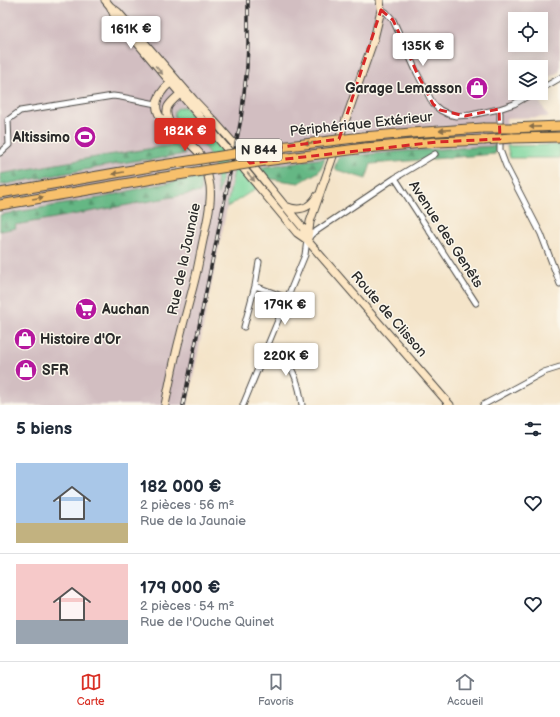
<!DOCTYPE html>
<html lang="fr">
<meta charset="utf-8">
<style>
:root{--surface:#fff;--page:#f2f2f3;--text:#1f2937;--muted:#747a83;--line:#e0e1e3;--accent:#d93025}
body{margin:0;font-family:"Balsamiq Sans",sans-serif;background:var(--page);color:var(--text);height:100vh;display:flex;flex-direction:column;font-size:15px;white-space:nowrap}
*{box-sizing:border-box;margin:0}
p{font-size:13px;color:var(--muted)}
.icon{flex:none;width:22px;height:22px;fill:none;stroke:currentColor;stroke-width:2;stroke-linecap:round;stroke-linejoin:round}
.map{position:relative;height:405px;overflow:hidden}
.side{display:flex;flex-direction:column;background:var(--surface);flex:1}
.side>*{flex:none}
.tools{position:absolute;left:508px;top:12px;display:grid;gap:8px}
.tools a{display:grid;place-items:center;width:40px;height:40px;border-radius:0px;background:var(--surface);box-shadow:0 2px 10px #0003;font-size:20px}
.price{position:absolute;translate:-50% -34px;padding:0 9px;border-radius:4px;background:#fff;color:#222;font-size:13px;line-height:26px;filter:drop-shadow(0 1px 2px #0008)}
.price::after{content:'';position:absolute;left:50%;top:24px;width:12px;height:9px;margin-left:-6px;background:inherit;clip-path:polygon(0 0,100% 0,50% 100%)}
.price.on{background:var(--accent);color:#fff}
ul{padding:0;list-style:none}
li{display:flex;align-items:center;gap:12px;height:100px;padding:0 16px}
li+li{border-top:1px solid var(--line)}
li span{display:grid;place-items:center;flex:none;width:112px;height:80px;border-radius:0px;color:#555}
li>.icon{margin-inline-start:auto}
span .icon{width:48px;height:48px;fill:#fffc;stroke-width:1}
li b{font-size:17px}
h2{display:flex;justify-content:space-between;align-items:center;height:48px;padding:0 16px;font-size:17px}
.tab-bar{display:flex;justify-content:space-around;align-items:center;height:56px;border-top:1px solid var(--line);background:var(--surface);font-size:11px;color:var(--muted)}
.tab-bar a{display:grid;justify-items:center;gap:2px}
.tab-bar .on{color:var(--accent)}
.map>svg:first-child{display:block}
</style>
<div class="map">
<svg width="560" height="405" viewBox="0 0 560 405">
<defs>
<pattern id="forest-firs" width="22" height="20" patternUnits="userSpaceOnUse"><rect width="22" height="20" fill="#65b784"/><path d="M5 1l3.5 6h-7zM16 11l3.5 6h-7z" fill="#53956c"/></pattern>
</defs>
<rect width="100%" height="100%" fill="#fbf7ec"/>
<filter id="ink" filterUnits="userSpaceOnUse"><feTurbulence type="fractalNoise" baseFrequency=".025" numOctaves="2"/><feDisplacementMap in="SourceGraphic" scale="8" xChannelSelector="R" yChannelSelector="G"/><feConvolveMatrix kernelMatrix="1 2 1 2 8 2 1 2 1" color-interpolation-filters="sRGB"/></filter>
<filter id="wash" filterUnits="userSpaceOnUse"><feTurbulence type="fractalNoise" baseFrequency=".012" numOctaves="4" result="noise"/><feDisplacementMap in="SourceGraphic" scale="16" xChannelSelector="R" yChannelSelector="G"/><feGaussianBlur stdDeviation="0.9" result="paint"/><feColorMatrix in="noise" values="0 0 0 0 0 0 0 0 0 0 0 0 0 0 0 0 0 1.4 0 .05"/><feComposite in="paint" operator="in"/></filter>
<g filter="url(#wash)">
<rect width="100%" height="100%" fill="#f4e4c9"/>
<!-- industrial -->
<path fill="#d2bec1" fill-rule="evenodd" d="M0,0H560V71L541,83V67H515V93H534L549,117L506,118L507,146L407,151L325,158L234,171L188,403V405H0ZM515,19H541V45H515ZM230,133L240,144L234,171L223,173Z"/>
<!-- grass -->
<path fill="#7cd69c" stroke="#548064" d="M182,107H185L226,154L218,195C217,186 217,176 215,168C211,155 203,143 194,134C188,129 179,125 175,117C172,111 177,108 182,107Z
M560,145V158H510L507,146Z
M257,168L271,179L227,207L234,171Z"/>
<!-- forest -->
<path fill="url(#forest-firs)" stroke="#487158" d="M175,145L185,154L150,160H139L0,185V174L108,155Z
M496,146L495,154L371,164L366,179L334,169L338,157L407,151Z
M325,158L322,166L318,172L299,183L271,179L257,168Z
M200,177L201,192L15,225L16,228L0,231V215L106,197L141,188Z"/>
</g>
<g filter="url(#ink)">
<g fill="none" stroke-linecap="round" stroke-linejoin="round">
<!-- street casing -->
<g stroke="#494743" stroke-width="7">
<path id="street" d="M381,10L386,12L393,20L417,73L433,104L440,110L448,114L456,116L471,115L499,109L514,104L533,93
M541,89L560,78
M499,109L500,113V150L506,166L541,234L560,284
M0,153L9,145L8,120L20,111L113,96L121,97L156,104
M395,178L476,303
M259,262L255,286L287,298
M244,327L255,286
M265,352C271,354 280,357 285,361C296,371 300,391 302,405
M243,405L305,255L307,240L312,234L395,178L435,154
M483,405L544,372L560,367"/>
</g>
<!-- secondary casing -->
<g stroke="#494743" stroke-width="9">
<path id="secondary" d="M105,0L110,6L118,12L194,100L214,121L236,146L303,228L307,240
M110,6L114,15C175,88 237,160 297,233L307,240L450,405
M169,121C163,107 170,103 180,94
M285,206C299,212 309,209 317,196
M308,238L310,222L374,39L381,10L380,0
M165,405C170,382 174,359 180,337C185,316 191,296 196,275C199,262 201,249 204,236C207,220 212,203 210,186C208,175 206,163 200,154C182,131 133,116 170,83"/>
</g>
<!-- highway casing -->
<g stroke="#494743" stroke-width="11">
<path id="highway" d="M511,128L560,126
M363,137L411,133L483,128
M512,138L560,137
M365,148L437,142L484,140
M0,193L156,166
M0,205L159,178"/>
</g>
<!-- street -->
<use href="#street" stroke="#fff" stroke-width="5"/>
<!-- secondary -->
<use href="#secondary" stroke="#fce6c4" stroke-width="7"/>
<!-- highway -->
<use href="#highway" stroke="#f7c06c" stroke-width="9"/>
<!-- rail casing -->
<g stroke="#2b2b2b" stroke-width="3.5">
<path id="rail" d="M183,405L241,119L247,67L248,43V0"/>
</g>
<!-- rail -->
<use href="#rail" stroke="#fbf7ec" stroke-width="2" stroke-dasharray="6" stroke-linecap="butt"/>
<!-- highway-bridge casing -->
<g stroke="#494743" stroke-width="11" stroke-linecap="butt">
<path id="highway-bridge" d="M483,128H511
M484,140L512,138
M156,166L279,147L363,137
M159,178L265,161L365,148"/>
</g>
<!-- highway-bridge -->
<use href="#highway-bridge" stroke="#f7c06c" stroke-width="9"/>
</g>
<!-- one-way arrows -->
<defs><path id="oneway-solid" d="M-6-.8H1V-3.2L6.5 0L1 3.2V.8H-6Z"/></defs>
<g fill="#948878">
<use href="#oneway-solid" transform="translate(159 70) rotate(50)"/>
<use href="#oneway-solid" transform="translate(251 177) rotate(50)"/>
</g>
<g fill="#876e48">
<use href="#oneway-solid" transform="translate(535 127) rotate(179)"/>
<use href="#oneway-solid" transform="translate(445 130) rotate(176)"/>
<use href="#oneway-solid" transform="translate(310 143) rotate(173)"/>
<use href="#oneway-solid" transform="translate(118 173) rotate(170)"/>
<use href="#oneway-solid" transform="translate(38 198) rotate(-10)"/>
</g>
</g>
<!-- marked area -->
<path fill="none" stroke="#d62828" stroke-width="3" stroke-dasharray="8 5" stroke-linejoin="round" d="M381,10L393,20L417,73L433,104L440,110L465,116L499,109L500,139L437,142L250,163L241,153L339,139Z"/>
<!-- icons -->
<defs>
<g id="shop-disc" transform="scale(1.15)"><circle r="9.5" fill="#b5179e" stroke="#fbf7ec"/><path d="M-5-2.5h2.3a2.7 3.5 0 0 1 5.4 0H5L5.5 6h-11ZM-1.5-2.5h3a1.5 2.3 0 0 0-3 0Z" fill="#fff"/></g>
<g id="stadium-disc" transform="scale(1.15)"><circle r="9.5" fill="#b5179e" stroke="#fbf7ec"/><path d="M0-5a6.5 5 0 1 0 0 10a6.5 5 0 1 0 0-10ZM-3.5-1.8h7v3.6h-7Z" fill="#fff"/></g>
<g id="supermarket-disc" transform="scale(1.15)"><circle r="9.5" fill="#b5179e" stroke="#fbf7ec"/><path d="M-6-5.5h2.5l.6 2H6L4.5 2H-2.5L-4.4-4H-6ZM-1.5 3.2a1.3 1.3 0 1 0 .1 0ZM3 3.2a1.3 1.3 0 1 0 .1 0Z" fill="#fff"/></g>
</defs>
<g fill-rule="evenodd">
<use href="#shop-disc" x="477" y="88"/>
<use href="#stadium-disc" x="85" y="137"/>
<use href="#supermarket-disc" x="86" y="309"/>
<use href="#shop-disc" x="25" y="339"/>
<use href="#shop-disc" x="26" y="370"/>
</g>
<g text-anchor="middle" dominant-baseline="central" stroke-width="3" stroke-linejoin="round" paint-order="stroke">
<!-- shield labels -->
<rect fill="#fbf7ec" stroke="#696865" stroke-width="1" x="236" y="139" width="46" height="22" rx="3"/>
<g font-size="13" font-weight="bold" fill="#2b2b2b">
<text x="259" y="150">N 844</text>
</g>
<!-- poi labels -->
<g font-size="14" font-weight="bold" fill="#2b2b2b" stroke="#fbf7ec" text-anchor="start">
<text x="462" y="88" text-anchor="end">Garage Lemasson</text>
<text x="70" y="137" text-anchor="end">Altissimo</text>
<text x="102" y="309">Auchan</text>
<text x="40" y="339">Histoire d'Or</text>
<text x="42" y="370">SFR</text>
</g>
<!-- street labels -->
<g font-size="14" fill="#2b2b2b" stroke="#fbf7ec">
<text transform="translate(361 124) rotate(-6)">Périphérique Extérieur</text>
<text transform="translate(446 234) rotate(57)">Avenue des Genêts</text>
<text transform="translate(184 259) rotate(-78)">Rue de la Jaunaie</text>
<text transform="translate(389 314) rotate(49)">Route de Clisson</text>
</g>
</g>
</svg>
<div class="tools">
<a><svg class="icon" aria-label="locate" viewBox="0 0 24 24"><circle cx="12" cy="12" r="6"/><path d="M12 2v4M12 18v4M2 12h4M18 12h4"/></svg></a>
<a><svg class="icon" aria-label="layers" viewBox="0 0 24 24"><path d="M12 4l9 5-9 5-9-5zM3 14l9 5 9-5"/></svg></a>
</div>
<b class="price" style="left:131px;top:50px">161K €</b>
<b class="price" style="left:423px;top:67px">135K €</b>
<b class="price on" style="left:185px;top:152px">182K €</b>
<b class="price" style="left:285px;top:326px">179K €</b>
<b class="price" style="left:286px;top:377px">220K €</b>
</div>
<section class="side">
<h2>5 biens<svg class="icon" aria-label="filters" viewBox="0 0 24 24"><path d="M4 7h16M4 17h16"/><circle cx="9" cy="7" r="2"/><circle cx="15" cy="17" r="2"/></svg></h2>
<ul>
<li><span style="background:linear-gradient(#a9c7e8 75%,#c2b280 0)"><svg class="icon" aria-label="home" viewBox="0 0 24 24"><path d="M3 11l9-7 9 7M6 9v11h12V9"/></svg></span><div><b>182 000 €</b><p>2 pièces · 56 m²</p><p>Rue de la Jaunaie</p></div><svg class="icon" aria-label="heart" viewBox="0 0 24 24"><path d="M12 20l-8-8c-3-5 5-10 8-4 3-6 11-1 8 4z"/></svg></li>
<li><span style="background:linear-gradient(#f6c9c9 70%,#9aa5b1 0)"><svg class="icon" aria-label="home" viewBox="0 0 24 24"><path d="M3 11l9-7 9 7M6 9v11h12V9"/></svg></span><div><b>179 000 €</b><p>2 pièces · 54 m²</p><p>Rue de l'Ouche Quinet</p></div><svg class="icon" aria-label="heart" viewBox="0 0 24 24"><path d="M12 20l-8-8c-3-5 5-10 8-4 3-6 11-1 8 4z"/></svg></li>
</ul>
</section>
<nav class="tab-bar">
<a class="on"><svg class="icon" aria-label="map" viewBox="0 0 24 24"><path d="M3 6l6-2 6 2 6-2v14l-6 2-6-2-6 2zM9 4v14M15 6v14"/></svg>Carte</a>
<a><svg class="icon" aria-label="saved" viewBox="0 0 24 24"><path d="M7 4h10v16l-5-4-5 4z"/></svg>Favoris</a>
<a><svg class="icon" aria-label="home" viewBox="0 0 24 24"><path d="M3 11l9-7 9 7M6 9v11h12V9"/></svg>Accueil</a>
</nav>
